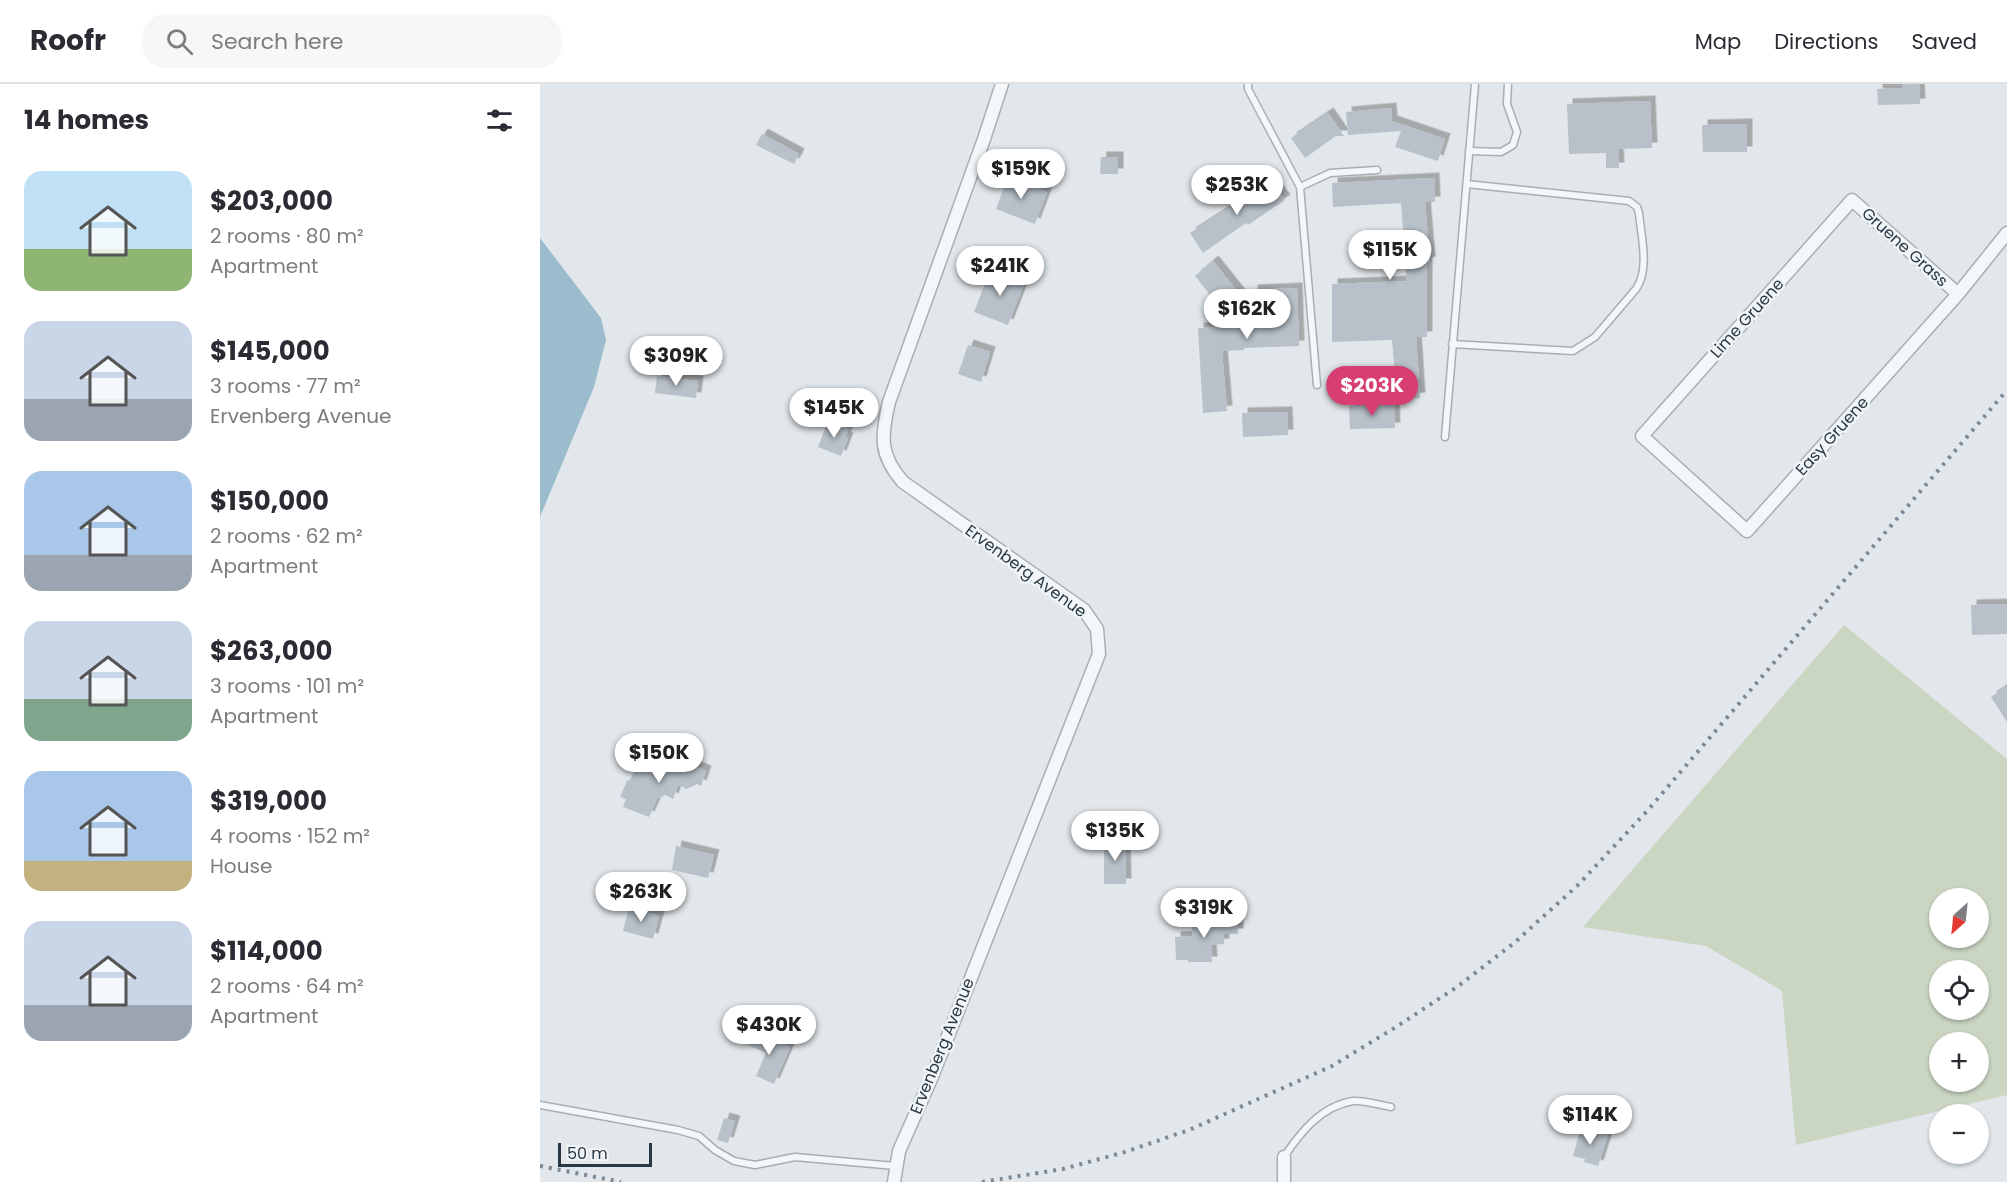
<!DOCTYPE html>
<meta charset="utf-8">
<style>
:root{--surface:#fff;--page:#f7f7f7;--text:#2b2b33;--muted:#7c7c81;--line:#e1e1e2;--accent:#d73f73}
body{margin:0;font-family:Poppins,sans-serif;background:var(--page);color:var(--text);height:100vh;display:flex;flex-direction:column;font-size:22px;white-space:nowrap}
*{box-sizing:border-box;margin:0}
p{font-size:20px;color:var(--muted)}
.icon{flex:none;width:33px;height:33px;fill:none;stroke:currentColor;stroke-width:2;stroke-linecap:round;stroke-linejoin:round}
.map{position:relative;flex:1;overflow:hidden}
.side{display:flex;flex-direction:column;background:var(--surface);width:540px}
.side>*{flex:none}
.needle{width:39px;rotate:207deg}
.tools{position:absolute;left:1389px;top:804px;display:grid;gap:12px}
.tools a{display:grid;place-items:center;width:60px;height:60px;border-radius:50%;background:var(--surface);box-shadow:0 2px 4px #0004;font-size:30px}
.scale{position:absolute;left:18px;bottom:15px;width:94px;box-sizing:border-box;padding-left:6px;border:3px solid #283844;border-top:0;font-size:16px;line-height:21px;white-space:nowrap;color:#283844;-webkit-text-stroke:4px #f1f5f8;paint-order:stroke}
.price{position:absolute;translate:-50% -51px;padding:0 14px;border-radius:21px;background:#fff;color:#222;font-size:20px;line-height:39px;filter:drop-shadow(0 2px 3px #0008)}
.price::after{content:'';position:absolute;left:50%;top:36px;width:18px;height:14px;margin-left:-9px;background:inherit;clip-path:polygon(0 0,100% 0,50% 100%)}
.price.active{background:var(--accent);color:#fff}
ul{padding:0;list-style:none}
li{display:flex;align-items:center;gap:18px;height:150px;padding:0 24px}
li span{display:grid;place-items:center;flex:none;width:168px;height:120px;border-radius:18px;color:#555}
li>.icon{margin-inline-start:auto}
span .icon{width:72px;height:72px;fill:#fffc;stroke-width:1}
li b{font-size:26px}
h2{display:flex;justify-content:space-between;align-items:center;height:72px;padding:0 24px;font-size:26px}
header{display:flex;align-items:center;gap:36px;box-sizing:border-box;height:84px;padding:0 30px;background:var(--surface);border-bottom:2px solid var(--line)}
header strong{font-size:28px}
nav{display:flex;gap:33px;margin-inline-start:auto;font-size:21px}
.search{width:420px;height:54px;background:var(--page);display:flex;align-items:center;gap:15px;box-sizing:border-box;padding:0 21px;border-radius:24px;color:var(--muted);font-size:22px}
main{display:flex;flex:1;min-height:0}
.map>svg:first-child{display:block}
</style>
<header>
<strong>Roofr</strong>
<div class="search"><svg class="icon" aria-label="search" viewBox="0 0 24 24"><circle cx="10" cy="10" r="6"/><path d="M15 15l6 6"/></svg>Search here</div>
<nav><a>Map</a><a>Directions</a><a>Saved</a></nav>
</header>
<main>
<section class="side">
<h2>14 homes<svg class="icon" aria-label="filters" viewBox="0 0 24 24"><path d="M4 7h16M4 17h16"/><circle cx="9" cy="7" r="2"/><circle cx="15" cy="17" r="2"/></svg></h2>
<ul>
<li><span style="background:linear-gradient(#bfe0f5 65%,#8fb573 0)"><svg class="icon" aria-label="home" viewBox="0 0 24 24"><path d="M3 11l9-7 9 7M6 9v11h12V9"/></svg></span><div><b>$203,000</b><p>2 rooms · 80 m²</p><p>Apartment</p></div></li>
<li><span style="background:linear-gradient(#c9d6e8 65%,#9aa5b1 0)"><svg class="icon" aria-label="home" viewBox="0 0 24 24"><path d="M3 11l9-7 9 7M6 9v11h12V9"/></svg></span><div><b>$145,000</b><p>3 rooms · 77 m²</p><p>Ervenberg Avenue</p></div></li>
<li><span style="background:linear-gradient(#a9c7e8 70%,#9aa5b1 0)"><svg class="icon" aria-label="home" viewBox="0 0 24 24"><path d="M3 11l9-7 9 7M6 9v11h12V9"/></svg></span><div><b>$150,000</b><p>2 rooms · 62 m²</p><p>Apartment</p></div></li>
<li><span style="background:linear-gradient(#c9d6e8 65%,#7fa58c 0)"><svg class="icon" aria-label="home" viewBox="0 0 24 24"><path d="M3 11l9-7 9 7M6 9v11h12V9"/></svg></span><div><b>$263,000</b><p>3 rooms · 101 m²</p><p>Apartment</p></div></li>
<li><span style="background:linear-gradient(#a9c7e8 75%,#c2b280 0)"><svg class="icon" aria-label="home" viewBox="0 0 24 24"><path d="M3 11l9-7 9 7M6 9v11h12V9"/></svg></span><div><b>$319,000</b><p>4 rooms · 152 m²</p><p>House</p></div></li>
<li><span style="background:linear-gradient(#c9d6e8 70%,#9aa5b1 0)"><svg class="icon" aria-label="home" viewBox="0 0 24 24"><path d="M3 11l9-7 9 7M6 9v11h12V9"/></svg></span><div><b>$114,000</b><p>2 rooms · 64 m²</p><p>Apartment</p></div></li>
</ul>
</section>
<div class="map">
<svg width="1467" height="1098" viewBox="0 0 1467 1098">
<defs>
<filter id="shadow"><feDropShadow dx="5.5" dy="-5.5" stdDeviation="0" flood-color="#0004"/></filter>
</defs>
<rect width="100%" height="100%" fill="#e1e7eb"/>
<!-- green -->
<path fill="#cad5c2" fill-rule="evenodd" d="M1304,541L1467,675V1011L1256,1061L1242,907L1166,862L1043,843ZM1400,814H1438V854H1400ZM1400,886H1438V926H1400ZM1400,958H1438V998H1400Z"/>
<!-- water -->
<path fill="#9abccd" d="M0,154L61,234L66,256L54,303L0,433Z"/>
<!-- building -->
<path fill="#b8c1c9" filter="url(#shadow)" d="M1362,0H1379L1380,20L1338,21L1337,5L1362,4Z
M1110,17L1112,64L1078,65L1079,84H1066V69L1029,70L1027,20Z
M851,24L852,37L905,55L898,77L855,63L861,47L808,51L806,28Z
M788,29L804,52H796L765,74L751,54Z
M1207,40V68H1163L1162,41Z
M222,50L259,70L254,80L216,61Z
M561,73H578V90H560Z
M468,93L507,108L495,140L456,125Z
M894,94L895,118H885L890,178L887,179V253H876L880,314L857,315L852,256L792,258V200L867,197L861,119L793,123L792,99Z
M731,97L745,116L708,141L706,139L663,169L650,149Z
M673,177L701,212L683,227L655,192Z
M451,184L485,197L468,241L434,228Z
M757,204L759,262L704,264V266L682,267L687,327L663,329L658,244L713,242L712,206Z
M428,261L450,268L441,298L418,290Z
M117,292L158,297L156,314L115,309Z
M854,320L855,344L810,345L809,322Z
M747,328L748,351L703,353L702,329Z
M288,337L309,345L305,353L308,354L301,372L278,363Z
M1467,520V550L1432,551L1431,521Z
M1467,602V638L1451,613Z
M124,673L129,683L150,673L154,682L166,687L161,702L157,700L147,705L138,701L133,715L125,711L117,715L109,733L83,723L86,715L80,713L87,697L91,695L93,689Z
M564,755H585L586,800H564Z
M136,762L174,771L168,794L132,786Z
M89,823L119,832L113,855L83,847Z
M652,834H698V850H684V860L671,861L672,878H648V876H636L635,853L652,852Z
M214,947L250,963L234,1000L216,992L226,969L208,961Z
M184,1034L195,1037L188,1059L177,1056Z
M1041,1043L1068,1051L1058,1082L1044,1078L1045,1075L1033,1072Z"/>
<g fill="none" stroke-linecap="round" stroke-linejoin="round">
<!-- service casing -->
<g stroke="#a6afb6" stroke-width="9">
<path id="service" d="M708,0V5L760,103L777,301
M929,67L961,68L973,61L977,48L967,20L968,0
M760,103L790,89L837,86
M912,260L1033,267L1055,253L1096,205C1110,185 1101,152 1099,129L1097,123L1089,117L927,100
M905,353L935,0
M0,1021L138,1046L159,1052L175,1066L194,1077L215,1081L255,1073L355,1082
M744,1073C760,1049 781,1022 813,1017C824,1016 840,1021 851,1023"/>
</g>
<!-- minor casing -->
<g stroke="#a6afb6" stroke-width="15">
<path id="minor" d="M1418,210L1312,116L1102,352L1207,447L1418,210L1467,149
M744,1073V1098
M354,1098L359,1067L391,995L559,570L557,545L544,526L363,398C339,371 341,352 349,318L444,55L462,0"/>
</g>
<!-- service -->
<use href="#service" stroke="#f4f7f9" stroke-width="6"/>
<!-- minor -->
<use href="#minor" stroke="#f4f7f9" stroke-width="12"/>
<!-- rail -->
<path stroke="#7a8995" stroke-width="4" stroke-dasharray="3 6" stroke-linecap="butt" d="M0,1082L81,1098
M442,1098L523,1085L585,1068L649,1046L792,982L856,943L917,903L974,859L1037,802L1108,726L1467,306"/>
</g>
<g text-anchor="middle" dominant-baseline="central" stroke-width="5" stroke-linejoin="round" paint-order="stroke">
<!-- street labels -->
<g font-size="16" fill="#283844" stroke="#f1f5f8">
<text transform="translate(1365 163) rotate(42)">Gruene Grass</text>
<text transform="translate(1207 234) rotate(-48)">Lime Gruene</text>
<text transform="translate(1292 352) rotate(-48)">Easy Gruene</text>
<text transform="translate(486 487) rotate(36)">Ervenberg Avenue</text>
<text transform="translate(402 962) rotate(-68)">Ervenberg Avenue</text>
</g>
</g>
</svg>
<div class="tools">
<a><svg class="needle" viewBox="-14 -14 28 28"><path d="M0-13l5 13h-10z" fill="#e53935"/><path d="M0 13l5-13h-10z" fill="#7c7c81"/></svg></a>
<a><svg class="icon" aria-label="locate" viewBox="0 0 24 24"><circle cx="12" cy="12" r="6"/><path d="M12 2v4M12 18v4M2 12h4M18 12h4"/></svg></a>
<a>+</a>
<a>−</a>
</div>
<div class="scale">50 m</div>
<b class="price" style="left:481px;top:116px">$159K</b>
<b class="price" style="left:697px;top:132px">$253K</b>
<b class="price" style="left:850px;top:197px">$115K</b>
<b class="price" style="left:460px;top:213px">$241K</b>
<b class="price" style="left:707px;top:256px">$162K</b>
<b class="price" style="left:136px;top:303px">$309K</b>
<b class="price active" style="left:832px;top:333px">$203K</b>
<b class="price" style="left:294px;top:355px">$145K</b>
<b class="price" style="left:119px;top:700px">$150K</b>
<b class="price" style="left:575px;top:778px">$135K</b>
<b class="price" style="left:101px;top:839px">$263K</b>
<b class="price" style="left:664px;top:855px">$319K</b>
<b class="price" style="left:229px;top:972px">$430K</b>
<b class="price" style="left:1050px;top:1062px">$114K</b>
</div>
</main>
